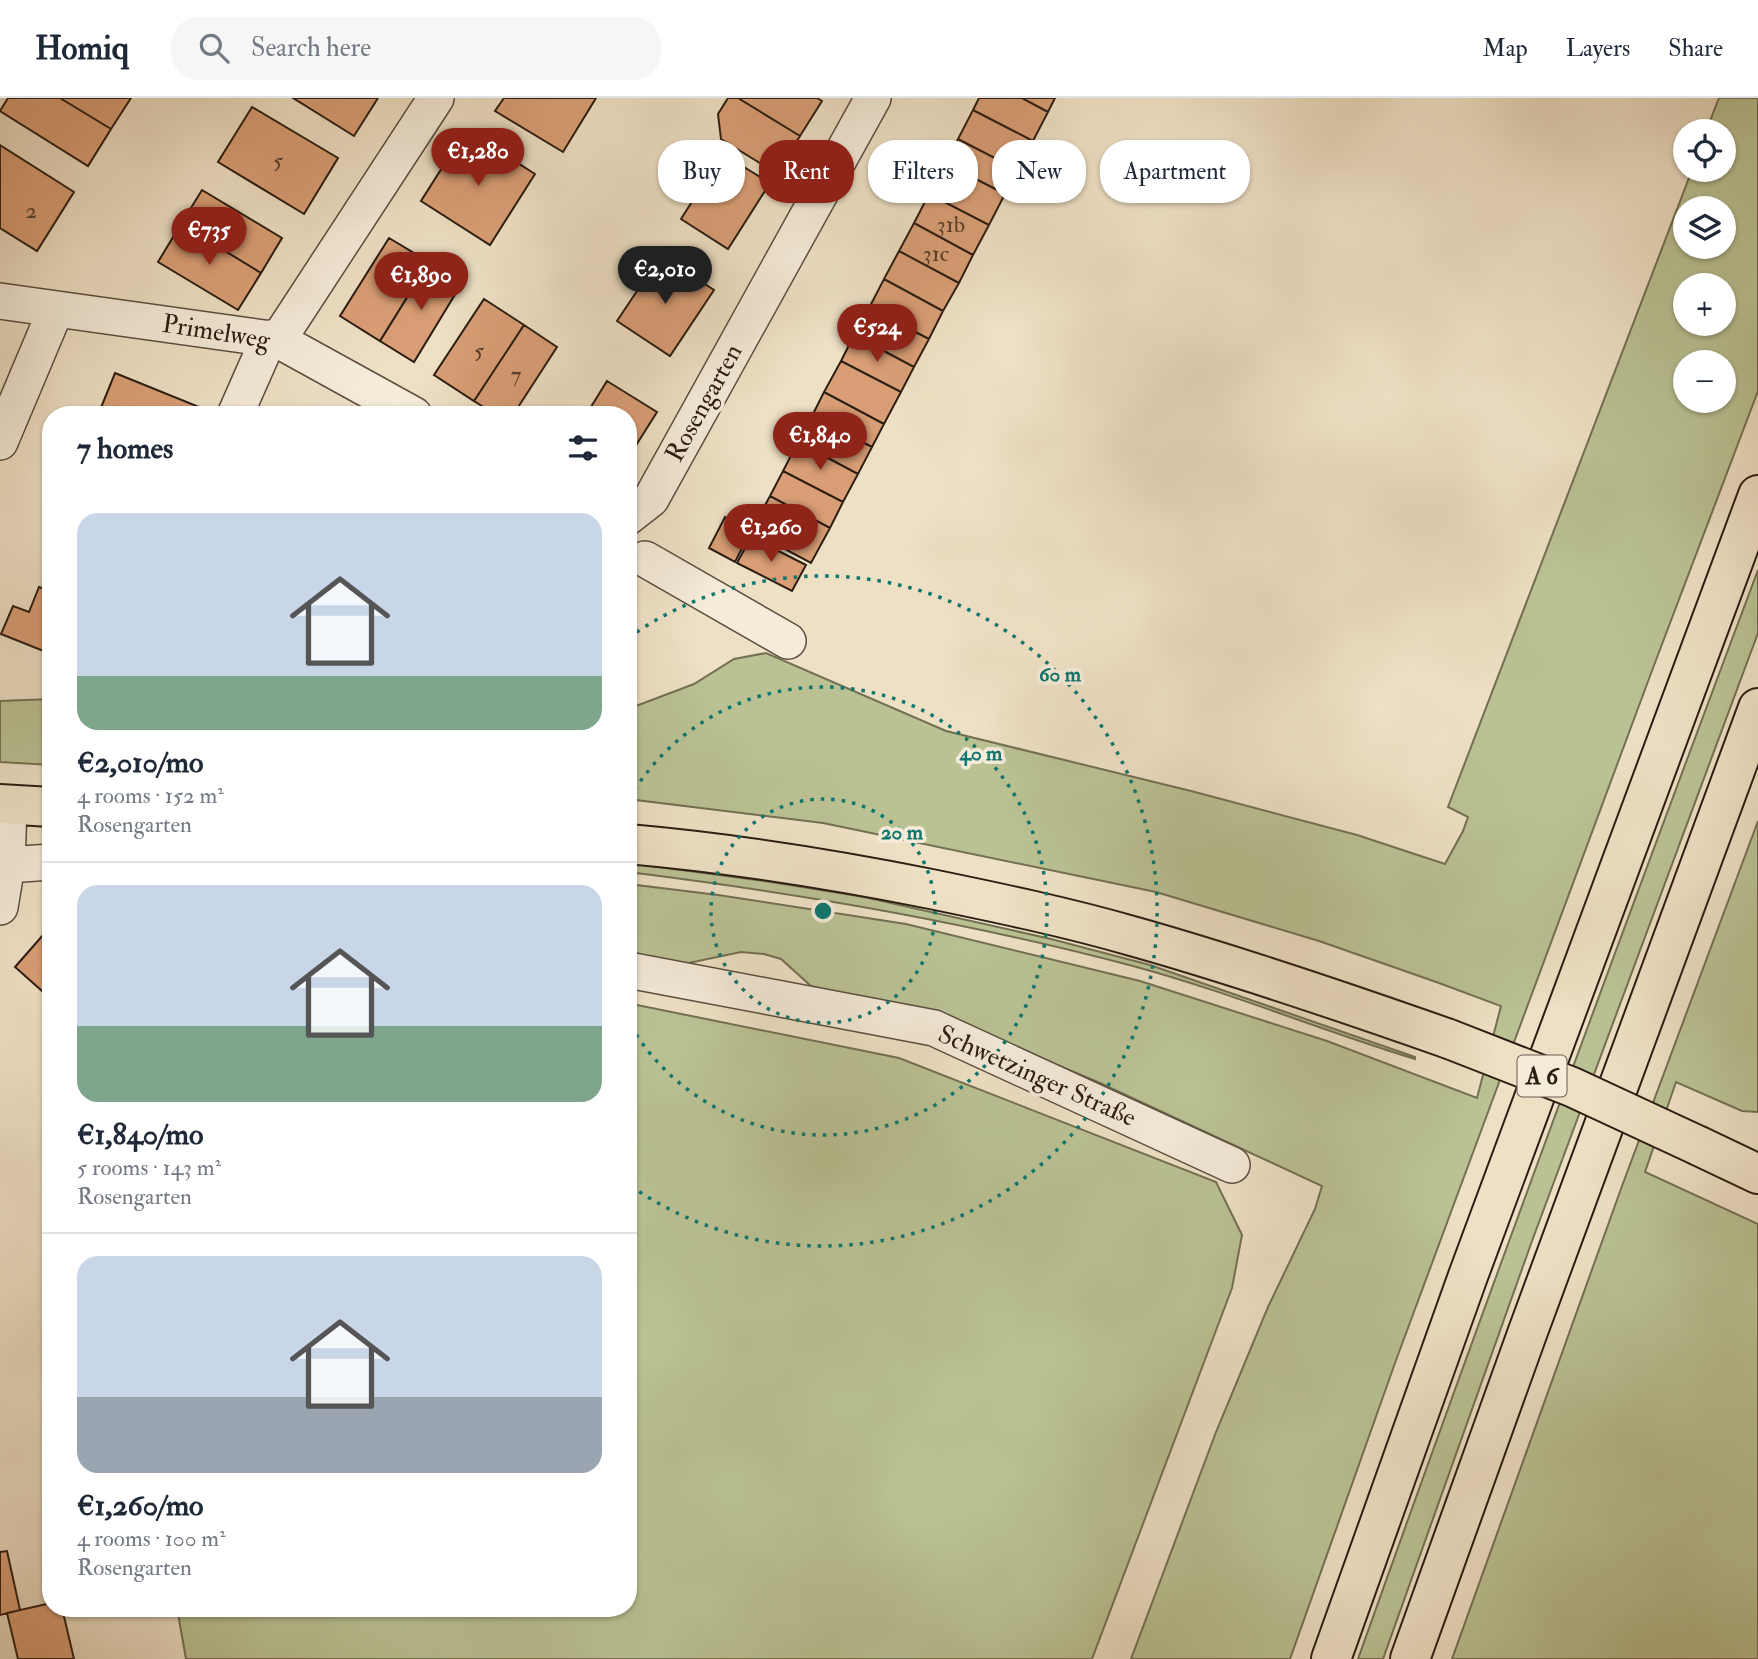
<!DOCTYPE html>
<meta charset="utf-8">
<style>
:root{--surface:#fff;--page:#f6f6f7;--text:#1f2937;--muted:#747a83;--line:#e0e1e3;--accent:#8f2418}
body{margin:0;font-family:"IM FELL Double Pica",serif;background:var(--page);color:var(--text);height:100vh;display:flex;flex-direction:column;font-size:26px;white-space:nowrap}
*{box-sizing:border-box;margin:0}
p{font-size:23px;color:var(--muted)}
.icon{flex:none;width:38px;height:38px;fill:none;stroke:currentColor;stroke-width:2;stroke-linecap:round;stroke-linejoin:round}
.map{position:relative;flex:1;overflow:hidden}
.drawer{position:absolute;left:42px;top:308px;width:595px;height:1211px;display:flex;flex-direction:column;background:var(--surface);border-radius:28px;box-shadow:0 2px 5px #0004}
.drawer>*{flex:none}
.guide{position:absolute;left:658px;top:42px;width:665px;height:63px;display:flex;gap:14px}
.buttons{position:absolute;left:1673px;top:21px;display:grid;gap:14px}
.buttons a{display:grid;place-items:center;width:63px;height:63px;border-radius:50%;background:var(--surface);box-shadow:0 2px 5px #0004;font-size:35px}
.price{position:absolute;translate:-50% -60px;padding:0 16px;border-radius:24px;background:var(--accent);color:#fff;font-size:23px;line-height:46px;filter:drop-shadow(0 2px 4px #0008)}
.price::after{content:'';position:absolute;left:50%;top:42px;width:21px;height:16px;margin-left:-10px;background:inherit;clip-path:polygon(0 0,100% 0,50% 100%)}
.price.current{background:#222;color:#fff}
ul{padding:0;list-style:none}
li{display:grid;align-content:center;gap:14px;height:371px;padding:0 35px}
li+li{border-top:2px solid var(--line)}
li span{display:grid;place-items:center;height:217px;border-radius:21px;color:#555}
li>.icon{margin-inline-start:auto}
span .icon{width:126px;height:126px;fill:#fffc;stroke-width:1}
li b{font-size:30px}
h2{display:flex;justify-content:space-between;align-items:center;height:84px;padding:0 35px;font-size:30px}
.tag{padding:0 24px;border-radius:28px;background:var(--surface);box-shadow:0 2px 5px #0004;font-size:24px;line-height:63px}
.tag.current{background:var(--accent);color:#fff}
header{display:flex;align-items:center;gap:42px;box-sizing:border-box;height:98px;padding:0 35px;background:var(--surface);border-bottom:2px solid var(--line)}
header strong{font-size:33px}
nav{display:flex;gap:38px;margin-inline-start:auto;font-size:24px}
.search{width:490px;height:63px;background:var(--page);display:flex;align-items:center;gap:18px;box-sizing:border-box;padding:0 24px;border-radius:28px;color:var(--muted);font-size:26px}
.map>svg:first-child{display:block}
</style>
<header>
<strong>Homiq</strong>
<div class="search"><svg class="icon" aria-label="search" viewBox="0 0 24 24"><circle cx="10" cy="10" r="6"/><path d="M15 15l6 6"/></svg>Search here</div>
<nav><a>Map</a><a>Layers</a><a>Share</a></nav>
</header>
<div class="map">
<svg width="1758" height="1561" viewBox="0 0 1758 1561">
<rect width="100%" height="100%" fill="#eee0c5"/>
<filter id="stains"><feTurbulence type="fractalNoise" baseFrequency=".00286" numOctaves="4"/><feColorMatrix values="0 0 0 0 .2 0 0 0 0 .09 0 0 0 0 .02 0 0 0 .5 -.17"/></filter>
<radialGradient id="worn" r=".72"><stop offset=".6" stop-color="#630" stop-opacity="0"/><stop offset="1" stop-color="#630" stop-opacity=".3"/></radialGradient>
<!-- green -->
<path fill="#bac294" stroke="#737053" stroke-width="2" fill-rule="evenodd" d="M1719,0H1758V293L1653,570L1491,1006L1395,1265L1290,1561H1131L1216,1334L1268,1209L1315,1111L1322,1088L1100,985L998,942L919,917L811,888L781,861L764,856L741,854L684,866L628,857V786L718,797L906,826L1140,883L1327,943L1477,1000L1501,908L1439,885L1319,843L1156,794L823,725L628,701V611L694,586L734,561L766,555L946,633L1191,693L1357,737L1445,766L1463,733L1468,719L1448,709L1692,72H1724V33H1706ZM1685,110H1724V149H1685ZM1685,187H1724V226H1685ZM1685,264H1724V303H1685Z
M1758,472V535L1532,1143L1383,1561H1358C1488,1197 1622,834 1758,472Z
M51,601V667L0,664V603Z
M1758,723V1014L1742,1013L1676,984L1645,1074L1758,1126V1561H1452L1622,1088Z
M628,765L771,784L864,799L1051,841L1150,867L1415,959V961C1320,932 1229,894 1133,868C968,824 798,795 628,774Z
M632,906L899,960L1216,1084L1242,1137L1232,1190L1092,1561H186L177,1510H628V918Z"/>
<!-- building -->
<path fill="#d99e75" stroke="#2c1d12" stroke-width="2" d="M8,0H60L111,31L88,68L0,13Z
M60,0H131L111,31Z
M293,0H378L354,38Z
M504,0H596L563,54L495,13Z
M728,0H738L800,38L776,75L721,41L718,16Z
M738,0H817L822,3L800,38Z
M979,0H1022L1048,14L1033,43L973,12Z
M1022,0H1055L1048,14Z
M252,9L338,60L304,116L218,64Z
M973,12L1033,43L1018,72L958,41Z
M466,32L535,76L490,147L421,103Z
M958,41L1018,72L1005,96L945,65Z
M0,47L74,94L37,153L0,130Z
M945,65L1005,96L989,127L929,96Z
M716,66L732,76L739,66L770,85L728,151L681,121Z
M202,92L282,140L261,175L181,126Z
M929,96L989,127L973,157L914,125Z
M914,125L973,157L959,185L899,153Z
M181,126L261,175L238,212L158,164Z
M389,140L429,164L380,243L340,218Z
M899,153L959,185L943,213L884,181Z
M661,157L714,192L670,258L617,223Z
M429,164L462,185L414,264L380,243Z
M884,181L943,213L929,241L869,210Z
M484,201L524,227L474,303L434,277Z
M869,210L929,241L914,269L854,237Z
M524,227L557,249L513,317H496L474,303Z
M854,237L914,269L901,294L841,263Z
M841,263L901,294L884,326L824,294Z
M115,275L204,311L201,317H98Z
M607,283L657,314L628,360V317H586Z
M824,294L884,326L872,349L812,318Z
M812,318L872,349L858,376L798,344Z
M798,344L858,376L843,404L783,373Z
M783,373L843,404L830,430L770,398Z
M770,398L830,430L811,465L751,433Z
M725,419L751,433L735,464L709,450Z
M751,439L806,467L792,493L737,465Z
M51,447V470L43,466Z
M39,489L51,494V556L1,536L13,508L29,514Z
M51,828V901L15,869Z
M7,1453L20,1512L0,1517V1454Z
M51,1505V1510H62L74,1561H18L7,1515Z"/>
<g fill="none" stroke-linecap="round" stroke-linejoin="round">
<!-- minor casing -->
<g stroke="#5c4e3f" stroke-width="38">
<path id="minor" d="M0,203L278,242L414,317
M278,242L436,0
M235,317L269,240
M0,344L56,211
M628,419L651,401L873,0
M645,461L788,543
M7,767L51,764
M0,809L7,767L9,707
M628,872L934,930L1232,1067"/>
</g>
<!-- major casing -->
<g stroke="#2c1d12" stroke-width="42">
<path id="major" d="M0,706L51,709
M628,746C730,755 831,771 931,791C999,805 1066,819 1132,838C1239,868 1344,904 1449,941
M1699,1048L1758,1076"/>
</g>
<!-- highway casing -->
<g stroke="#2c1d12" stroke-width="42">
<path id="highway" d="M1331,1561L1468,1178L1758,397
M1410,1561L1527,1236L1758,610"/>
</g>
<!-- minor -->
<use href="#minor" stroke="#f4ebd9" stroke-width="35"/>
<!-- major -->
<use href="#major" stroke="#eee0c5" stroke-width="38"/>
<!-- highway -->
<use href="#highway" stroke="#eee0c5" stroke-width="38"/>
<!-- major-bridge casing -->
<g stroke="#2c1d12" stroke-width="42" stroke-linecap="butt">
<path id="major-bridge" d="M1449,941L1572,989L1699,1048"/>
</g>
<!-- major-bridge -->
<use href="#major-bridge" stroke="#eee0c5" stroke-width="38"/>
</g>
<!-- distance rings -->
<g fill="none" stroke="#0f766e" stroke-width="3.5" stroke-dasharray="3.5 7">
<circle cx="823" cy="813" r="112"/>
<path d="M629 701A224 224 0 1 1 629 925"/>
<path d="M628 540A335 335 0 1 1 628 1086"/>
</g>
<g text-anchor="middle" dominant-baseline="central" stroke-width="7" stroke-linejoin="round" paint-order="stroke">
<!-- number labels -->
<g font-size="23" fill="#573d2b">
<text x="278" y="62">5</text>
<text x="31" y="112">2</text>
<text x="951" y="126">31b</text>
<text x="936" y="155">31c</text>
<text x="479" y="252">5</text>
<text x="516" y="276">7</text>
</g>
<!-- shield labels -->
<rect fill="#f4ebd9" stroke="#685b4e" stroke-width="2" x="1517.5" y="957.5" width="49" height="41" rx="5"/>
<g font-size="24" font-weight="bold" fill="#2c1d12">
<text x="1542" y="978">A 6</text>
</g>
<!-- street labels -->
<g font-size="26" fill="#2c1d12" stroke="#f4ebd9">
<text transform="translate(216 234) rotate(9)">Primelweg</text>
<text transform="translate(704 305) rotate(-61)">Rosengarten</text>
<text transform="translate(1037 978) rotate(24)">Schwetzinger Straße</text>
</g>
</g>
<circle cx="823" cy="813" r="10" fill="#0f766e" stroke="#f4ebd9" stroke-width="3.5"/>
<g font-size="21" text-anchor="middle" font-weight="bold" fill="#0f766e" stroke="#f4ebd9" stroke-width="7" stroke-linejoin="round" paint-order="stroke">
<text x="1060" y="583">60 m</text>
<text x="981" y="662">40 m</text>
<text x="902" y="741">20 m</text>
</g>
<rect width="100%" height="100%" filter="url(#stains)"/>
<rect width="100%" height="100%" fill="url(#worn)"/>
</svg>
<div class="buttons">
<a><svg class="icon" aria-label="locate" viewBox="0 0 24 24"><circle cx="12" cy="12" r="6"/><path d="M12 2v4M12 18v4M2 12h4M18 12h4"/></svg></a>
<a><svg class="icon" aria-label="layers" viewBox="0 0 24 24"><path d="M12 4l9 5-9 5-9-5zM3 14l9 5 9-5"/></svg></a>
<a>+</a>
<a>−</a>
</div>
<b class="price" style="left:478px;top:90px">€1,280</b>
<b class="price" style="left:209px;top:169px">€735</b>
<b class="price current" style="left:665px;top:208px">€2,010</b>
<b class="price" style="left:421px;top:214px">€1,890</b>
<b class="price" style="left:877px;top:266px">€524</b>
<b class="price" style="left:820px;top:374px">€1,840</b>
<b class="price" style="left:771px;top:466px">€1,260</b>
<div class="guide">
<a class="tag">Buy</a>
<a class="tag current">Rent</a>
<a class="tag">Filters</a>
<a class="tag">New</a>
<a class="tag">Apartment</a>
</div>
<section class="drawer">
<h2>7 homes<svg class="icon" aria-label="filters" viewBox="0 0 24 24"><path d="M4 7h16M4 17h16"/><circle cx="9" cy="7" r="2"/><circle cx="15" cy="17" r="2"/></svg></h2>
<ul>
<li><span style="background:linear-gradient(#c9d6e8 75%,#7fa58c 0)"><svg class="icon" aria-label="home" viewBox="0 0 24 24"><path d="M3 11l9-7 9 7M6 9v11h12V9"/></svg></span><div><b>€2,010/mo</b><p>4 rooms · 152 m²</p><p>Rosengarten</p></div></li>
<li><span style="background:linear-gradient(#c9d6e8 65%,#7fa58c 0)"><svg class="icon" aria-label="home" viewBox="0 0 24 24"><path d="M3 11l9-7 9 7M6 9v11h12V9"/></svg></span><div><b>€1,840/mo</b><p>5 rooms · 143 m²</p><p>Rosengarten</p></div></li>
<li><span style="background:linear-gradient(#c9d6e8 65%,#9aa5b1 0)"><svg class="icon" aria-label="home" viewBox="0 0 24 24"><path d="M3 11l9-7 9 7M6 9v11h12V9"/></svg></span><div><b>€1,260/mo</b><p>4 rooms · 100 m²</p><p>Rosengarten</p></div></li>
</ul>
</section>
</div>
